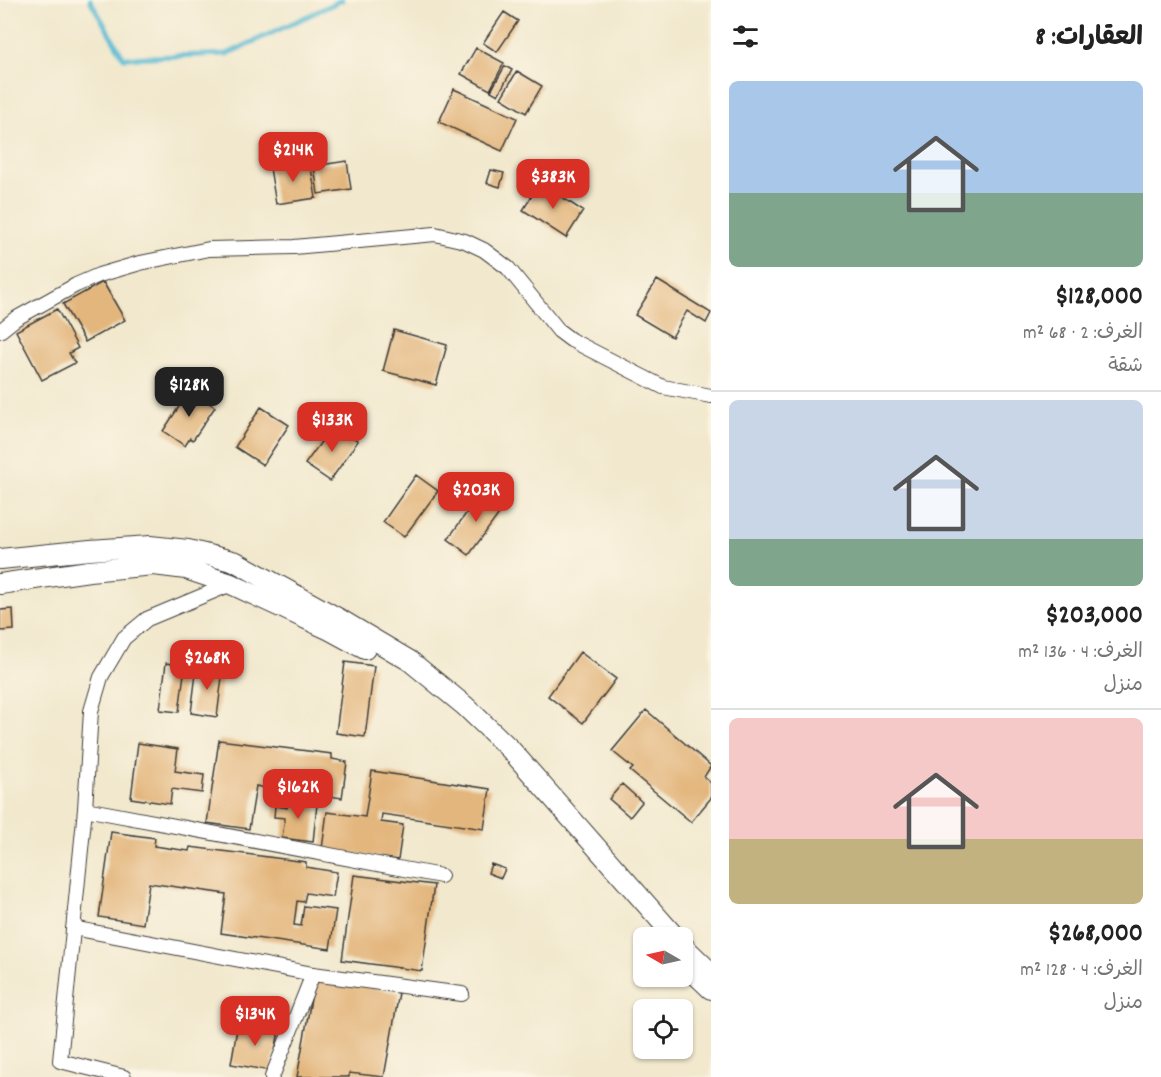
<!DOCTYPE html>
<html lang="ar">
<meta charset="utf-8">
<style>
:root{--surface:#fff;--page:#f2f2f2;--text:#222;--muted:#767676;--line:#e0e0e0;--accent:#d93025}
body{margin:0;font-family:Dekko,"Playpen Sans Arabic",sans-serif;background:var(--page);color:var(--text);direction:rtl;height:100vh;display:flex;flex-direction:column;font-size:22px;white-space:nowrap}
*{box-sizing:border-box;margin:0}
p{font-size:20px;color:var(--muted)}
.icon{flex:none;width:33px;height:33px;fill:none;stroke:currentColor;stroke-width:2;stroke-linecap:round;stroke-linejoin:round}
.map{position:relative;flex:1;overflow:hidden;direction:ltr}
.side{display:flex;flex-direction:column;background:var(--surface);width:450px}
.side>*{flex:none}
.needle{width:39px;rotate:279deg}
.buttons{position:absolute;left:633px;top:927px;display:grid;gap:12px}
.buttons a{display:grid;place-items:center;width:60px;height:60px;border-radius:9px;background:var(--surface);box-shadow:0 2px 4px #0004;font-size:30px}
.price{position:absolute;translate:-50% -51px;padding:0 14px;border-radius:12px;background:var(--accent);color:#fff;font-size:20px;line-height:39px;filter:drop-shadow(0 2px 3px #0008)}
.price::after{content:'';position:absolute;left:50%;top:36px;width:18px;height:14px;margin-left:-9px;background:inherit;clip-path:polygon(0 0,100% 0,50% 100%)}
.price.on{background:#222;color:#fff}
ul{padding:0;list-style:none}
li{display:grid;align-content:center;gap:12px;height:318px;padding:0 18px}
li+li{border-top:2px solid var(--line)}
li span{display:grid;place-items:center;height:186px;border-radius:9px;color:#555}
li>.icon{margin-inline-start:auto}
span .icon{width:108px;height:108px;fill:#fffc;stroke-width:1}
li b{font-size:26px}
h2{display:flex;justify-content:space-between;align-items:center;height:72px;padding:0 18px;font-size:26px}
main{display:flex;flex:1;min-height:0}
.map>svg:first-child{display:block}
</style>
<main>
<section class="side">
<h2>العقارات: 8<svg class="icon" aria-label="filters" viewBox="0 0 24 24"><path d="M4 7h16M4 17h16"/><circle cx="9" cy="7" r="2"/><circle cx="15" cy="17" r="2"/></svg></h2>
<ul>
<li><span style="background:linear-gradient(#a9c7e8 60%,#7fa58c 0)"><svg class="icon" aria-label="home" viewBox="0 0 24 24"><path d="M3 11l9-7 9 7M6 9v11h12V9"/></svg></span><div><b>$128,000</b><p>الغرف: 2 · 68 m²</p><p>شقة</p></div></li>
<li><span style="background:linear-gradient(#c9d6e8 75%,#7fa58c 0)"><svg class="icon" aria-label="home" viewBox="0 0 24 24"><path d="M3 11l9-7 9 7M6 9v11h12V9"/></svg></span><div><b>$203,000</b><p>الغرف: 4 · 136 m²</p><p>منزل</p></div></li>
<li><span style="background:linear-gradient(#f6c9c9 65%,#c2b280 0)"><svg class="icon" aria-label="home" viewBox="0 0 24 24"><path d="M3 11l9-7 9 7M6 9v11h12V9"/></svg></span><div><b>$268,000</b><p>الغرف: 4 · 128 m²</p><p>منزل</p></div></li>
</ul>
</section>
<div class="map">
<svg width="711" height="1077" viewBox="0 0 711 1077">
<rect width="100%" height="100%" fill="#fcf5e5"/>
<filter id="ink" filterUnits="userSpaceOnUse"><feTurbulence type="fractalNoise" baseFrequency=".0167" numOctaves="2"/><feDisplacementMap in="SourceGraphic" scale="12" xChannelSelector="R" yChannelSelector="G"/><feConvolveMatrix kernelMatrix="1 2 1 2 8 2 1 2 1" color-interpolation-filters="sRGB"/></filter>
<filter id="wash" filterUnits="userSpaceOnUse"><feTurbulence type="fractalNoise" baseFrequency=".008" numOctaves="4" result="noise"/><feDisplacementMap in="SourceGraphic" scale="24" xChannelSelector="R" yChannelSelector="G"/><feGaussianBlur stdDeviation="1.35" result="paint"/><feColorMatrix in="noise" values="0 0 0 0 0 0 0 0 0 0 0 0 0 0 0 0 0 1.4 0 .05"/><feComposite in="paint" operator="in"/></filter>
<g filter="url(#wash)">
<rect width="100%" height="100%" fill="#f1e8cd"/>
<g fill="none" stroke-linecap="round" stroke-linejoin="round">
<!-- stream -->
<path stroke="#54b9d2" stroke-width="5" d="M90,0L124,58L227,54L342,0"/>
</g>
<g id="blocks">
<!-- building -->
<path fill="#e3b67d" d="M504,12L518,21L497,52L483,43Z
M476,48L504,63L490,90L461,74Z
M505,66L512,70L498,95L491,91Z
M517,71L542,86L526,113L501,98Z
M454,89L517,118L502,151L439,122Z
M347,161L351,189L318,194L314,166Z
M310,162L316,198L276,204L270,168Z
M491,170L504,173L500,187L487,183Z
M540,183L583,211L566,238L523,210Z
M657,280L711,313L706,323L687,311L672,337L635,315Z
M103,282L125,320L85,342L63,304Z
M57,309L78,348L69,353L75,363L42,380L16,331Z
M394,330L447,345L436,385L383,371Z
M190,390L215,407L193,440L190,438L185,446L163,431Z
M261,407L289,425L263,465L235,447Z
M334,424L358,441L330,481L305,464Z
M416,475L438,491L404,537L383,522Z
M482,491L504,507L469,555L448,539Z
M13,609L14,630L0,631V610Z
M580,652L616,679L583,723L548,696Z
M345,662L374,666L365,737L336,733Z
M166,663L185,666L179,712L160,710Z
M197,666L223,669L217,717L191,713Z
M646,710L711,766L704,777L711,783V798L691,822L630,771L633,768L612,751Z
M219,740L332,754V759L347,762L342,798L276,788L278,775L267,774L265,788L256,786L249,829L207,823Z
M138,743L178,749L175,771L204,775L202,793L172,789L170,804L131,798Z
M372,771L490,789L484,829L382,814L381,822L403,825L398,860L322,849L327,812L365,817Z
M622,784L642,802L630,817L609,799Z
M288,800L317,804L313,842L282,838L285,818L274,817L275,806L287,808Z
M111,832L155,838L154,846L189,851L190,847L268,857L306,862V867L337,872L333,897L306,893L304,902L297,901L294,925L301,926L304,906L336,910L330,949L221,933L226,894L149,883L143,924L99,917Z
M491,864L505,869L501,878L488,873Z
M354,875L434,885L422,971L342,960Z
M315,977L399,993L384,1077L349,1073V1077H297Z
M238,1023L279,1031L271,1071L231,1064Z"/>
</g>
</g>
<g filter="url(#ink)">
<use href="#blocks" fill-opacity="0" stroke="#3c3b37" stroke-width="1.5"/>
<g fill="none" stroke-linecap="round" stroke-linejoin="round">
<!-- street casing -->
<g stroke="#3c3b37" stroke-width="16">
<path id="street" d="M0,331L15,319L76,285L99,275L140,263L209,249L294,247L435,234L465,241L484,250L508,268L559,331L571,340L663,387L711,396
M85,809L441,876
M73,928L313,974L462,994
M124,1077L60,1061L85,809L91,711L101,677L124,638L147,619L231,584
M272,1077L313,974"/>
</g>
<!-- secondary casing -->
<g stroke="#3c3b37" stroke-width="22">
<path id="secondary" d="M0,559L90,550L150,546L188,550L236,562L341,620L410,661L465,706L510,749L676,938
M0,584L89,571L154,565L186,569L231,584L330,630L365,649
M682,945L711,973
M689,968L711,989"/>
</g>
<!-- street -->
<use href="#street" stroke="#fff" stroke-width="14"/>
<!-- secondary -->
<use href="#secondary" stroke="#fff" stroke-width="20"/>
</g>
</g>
</svg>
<div class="buttons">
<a><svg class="needle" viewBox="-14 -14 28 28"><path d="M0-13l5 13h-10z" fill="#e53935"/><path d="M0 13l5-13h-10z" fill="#767676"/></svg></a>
<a><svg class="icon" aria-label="locate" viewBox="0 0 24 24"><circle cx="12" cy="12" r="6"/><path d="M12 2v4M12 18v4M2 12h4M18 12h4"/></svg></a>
</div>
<b class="price" style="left:293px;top:183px">$214K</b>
<b class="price" style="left:553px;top:210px">$383K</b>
<b class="price on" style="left:189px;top:418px">$128K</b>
<b class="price" style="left:332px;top:453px">$133K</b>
<b class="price" style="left:476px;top:523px">$203K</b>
<b class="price" style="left:207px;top:691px">$268K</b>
<b class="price" style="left:298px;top:820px">$162K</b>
<b class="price" style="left:255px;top:1047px">$134K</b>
</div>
</main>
